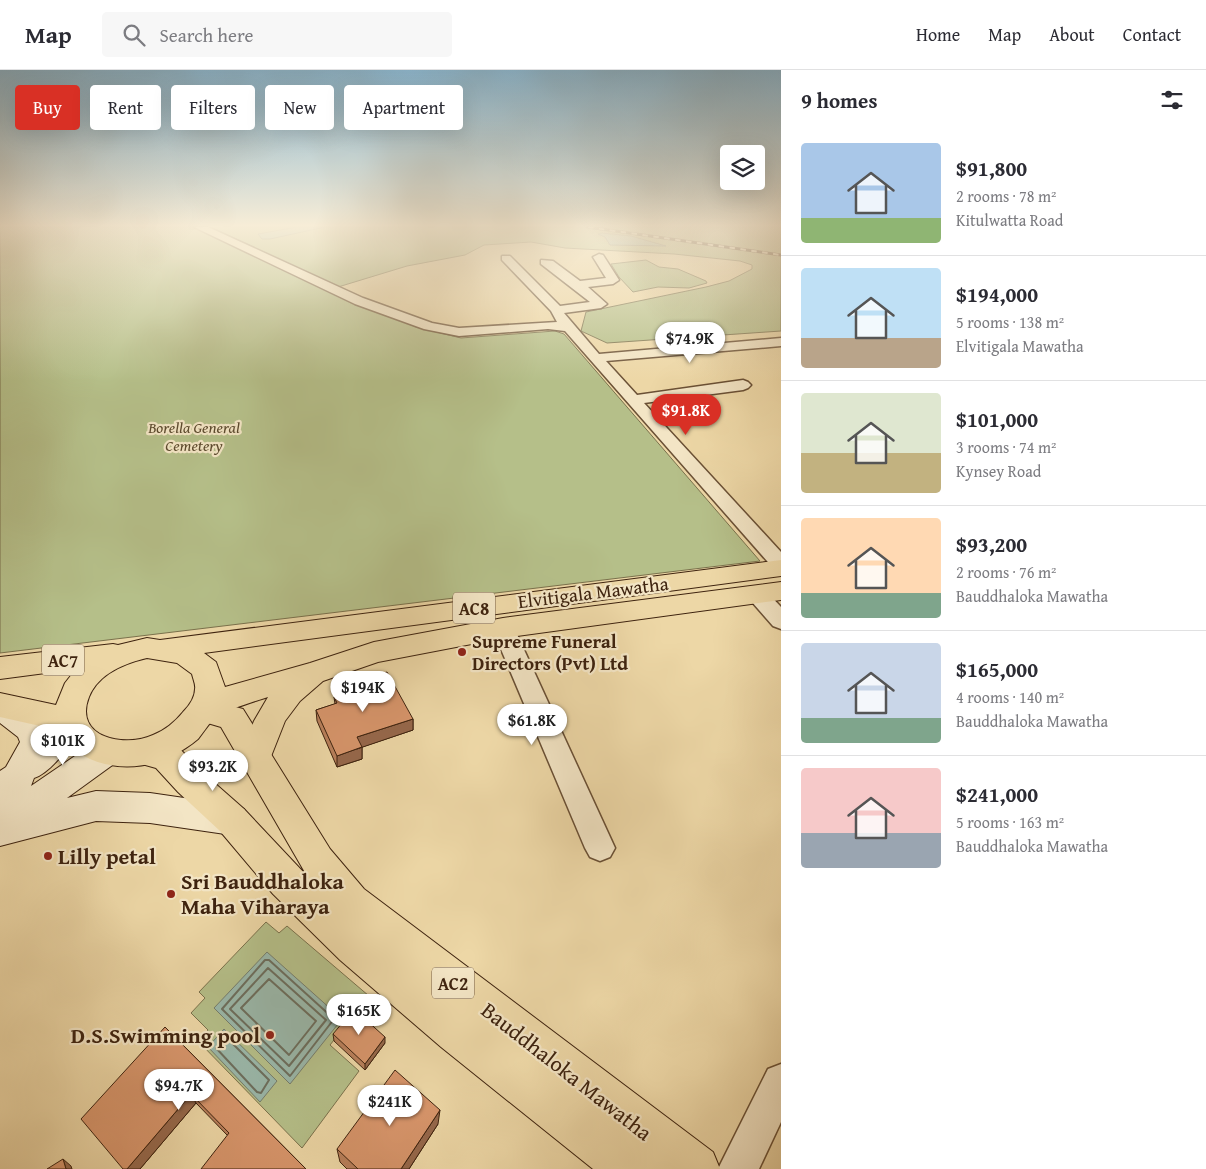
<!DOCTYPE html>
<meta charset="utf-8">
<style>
:root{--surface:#fff;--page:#f7f7f7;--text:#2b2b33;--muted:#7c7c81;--line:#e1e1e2;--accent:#d93025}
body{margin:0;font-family:"Gentium Book Plus",serif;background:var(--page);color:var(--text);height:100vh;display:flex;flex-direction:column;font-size:19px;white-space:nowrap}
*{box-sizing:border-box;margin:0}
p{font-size:16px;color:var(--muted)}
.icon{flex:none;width:28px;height:28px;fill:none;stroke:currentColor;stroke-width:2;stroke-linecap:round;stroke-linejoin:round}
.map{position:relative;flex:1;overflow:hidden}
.drawer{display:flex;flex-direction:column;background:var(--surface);width:425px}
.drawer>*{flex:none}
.top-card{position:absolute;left:15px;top:15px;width:475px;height:45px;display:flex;gap:10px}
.controls{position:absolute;left:720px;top:75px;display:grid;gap:10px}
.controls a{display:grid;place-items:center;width:45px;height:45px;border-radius:5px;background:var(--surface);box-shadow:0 5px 20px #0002;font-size:25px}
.price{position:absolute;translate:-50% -42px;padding:0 11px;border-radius:18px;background:#fff;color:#222;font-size:16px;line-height:32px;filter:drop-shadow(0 1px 2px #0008)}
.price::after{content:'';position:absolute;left:50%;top:30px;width:15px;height:11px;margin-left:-8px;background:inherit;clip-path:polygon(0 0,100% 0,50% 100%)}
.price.active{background:var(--accent);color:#fff}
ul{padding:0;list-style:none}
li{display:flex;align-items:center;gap:15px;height:125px;padding:0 20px}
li+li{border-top:1px solid var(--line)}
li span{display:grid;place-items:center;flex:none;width:140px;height:100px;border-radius:5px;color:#555}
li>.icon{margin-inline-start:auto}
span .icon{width:60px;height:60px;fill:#fffc;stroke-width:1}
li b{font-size:21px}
h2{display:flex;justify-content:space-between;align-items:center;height:60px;padding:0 20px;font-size:21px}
.chip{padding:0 18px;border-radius:5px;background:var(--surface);box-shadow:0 5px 20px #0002;font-size:18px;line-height:45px}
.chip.active{background:var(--accent);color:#fff}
header{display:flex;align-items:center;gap:30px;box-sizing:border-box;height:70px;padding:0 25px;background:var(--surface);border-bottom:1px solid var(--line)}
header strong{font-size:24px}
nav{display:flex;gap:28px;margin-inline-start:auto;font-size:18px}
.search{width:350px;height:45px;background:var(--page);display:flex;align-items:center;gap:12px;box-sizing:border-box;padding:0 18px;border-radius:5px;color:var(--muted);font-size:19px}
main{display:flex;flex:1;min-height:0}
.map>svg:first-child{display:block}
</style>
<header>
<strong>Map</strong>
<div class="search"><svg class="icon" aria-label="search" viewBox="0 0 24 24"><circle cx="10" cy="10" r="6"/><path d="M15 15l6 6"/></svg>Search here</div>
<nav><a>Home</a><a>Map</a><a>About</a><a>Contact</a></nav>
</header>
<main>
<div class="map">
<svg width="781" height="1099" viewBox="0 0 781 1099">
<rect width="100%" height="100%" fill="#edd7a6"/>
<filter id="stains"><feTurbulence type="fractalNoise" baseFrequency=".004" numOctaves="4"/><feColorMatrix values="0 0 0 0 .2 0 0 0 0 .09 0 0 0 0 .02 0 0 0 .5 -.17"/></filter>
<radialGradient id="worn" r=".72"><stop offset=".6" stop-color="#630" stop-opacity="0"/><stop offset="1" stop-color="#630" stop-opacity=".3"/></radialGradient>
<!-- green -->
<path fill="#b5bf89" stroke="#7a714c" d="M0,157H202L416,257L461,268L555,261L564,264L760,491L0,583Z
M211,157H781V261L607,273L581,261L586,242L706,217L729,211L752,199V195L740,191L674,184L565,178L531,172L484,175L465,185L407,196L338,217Z
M646,190L659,197L678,199L706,211L707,213L689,218L658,217L633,222L619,207L611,194Z
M266,852L279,863L287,856L369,926L330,975L359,1001L302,1078L198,971L208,960L191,943L205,928L199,922Z"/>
<!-- water -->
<path fill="#9ab9ac" stroke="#757d6d" d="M297,157H325L270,169H262L258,164Z
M602,163L631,166L666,176L610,175L605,167L598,164Z
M267,882L342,949L290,1014L214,938Z
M224,959L277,1011L260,1032L208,977Z"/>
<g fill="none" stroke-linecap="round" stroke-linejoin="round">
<!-- shore -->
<path stroke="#6c6e5e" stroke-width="2" d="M265,890H269L334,949L290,1006L222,939Z
M268,898L326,950L289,996L230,939Z
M269,909L316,951L289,985L241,938Z
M226,967L269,1010L261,1023L257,1022L216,978Z"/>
<!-- street casing -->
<g stroke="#6a5035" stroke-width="3">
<path id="street" d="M194,157H208L363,228L432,253L459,258L557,252L551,241L502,190V186H510L560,236L590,232L541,194V190L553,191L580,211L606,208L593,187L599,184L603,185L619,210L613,214L588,217L607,234L601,238L564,243L599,284L781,268V276L606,291L637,325L743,310L748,312L751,315L748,318L743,320L644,333L781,482V501L774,499L565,261L548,259L459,266L424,259L355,234Z
M756,517L764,519L781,537V559L773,556L745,524L748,519Z
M503,550L511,552L514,558L615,778L610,787L600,791L590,787L585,778L492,558L495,552Z
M781,994V1052L759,1099H718L768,999Z"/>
</g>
<!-- secondary casing -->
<g stroke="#3e230f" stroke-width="2">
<path id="secondary" d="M0,624C17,630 35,643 47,657C57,643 63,636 81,641L86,650C76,668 53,702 34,708L31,716L94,673L106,669L118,673L122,682L118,691L67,728L96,721L150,723L232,735L244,739L250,750L244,761L232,765L150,753L96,751L0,776V701L6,697L20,672L18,667L0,653Z"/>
</g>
<!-- primary casing -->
<g stroke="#3e230f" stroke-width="2">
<path id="primary" d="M205,629L243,639L330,779L364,819L713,1082L720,1099H593L441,977L340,890L273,824L220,761L178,722L156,698L131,691L127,682L131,673L143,669L178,677L202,702L244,739L307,806L221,657L194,649L189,641L194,633Z"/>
</g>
<!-- highway casing -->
<g stroke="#3e230f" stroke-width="2">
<path id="highway" d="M781,490V506L204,583L216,592L225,617L310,593L374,572L503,548L781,512V530L503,568L378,592L323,611L300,631L285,651L268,694L256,698L244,694L240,685L254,651L268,627C250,633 227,639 212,651C207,656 203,663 198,669C191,675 180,682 172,686C135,705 78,699 58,660L0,647V623L56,635L65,613L76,599L0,609V587L113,574L118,575L147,568L160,570ZM147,588L177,593L192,604C193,609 196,615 195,619C195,628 188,637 183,642C175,652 165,660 153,665C125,678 73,668 89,627C98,604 125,593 147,588Z"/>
</g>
<!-- street -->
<use href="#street" fill="#f3e5c5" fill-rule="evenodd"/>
<!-- secondary -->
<use href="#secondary" fill="#f3e5c5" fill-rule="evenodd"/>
<!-- primary -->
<use href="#primary" fill="#edd7a6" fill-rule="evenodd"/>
<!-- highway -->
<use href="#highway" fill="#edd7a6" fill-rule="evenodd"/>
<!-- rail casing -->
<g stroke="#3e230f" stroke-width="3">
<path id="rail" d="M588,157L781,185"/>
</g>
<!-- rail -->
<use href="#rail" stroke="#f3e5c5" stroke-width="2" stroke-dasharray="5.5" stroke-linecap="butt"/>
</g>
<!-- wall -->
<path fill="#b9805c" stroke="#3e230f" d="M359,610L413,649V660L362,677V689L337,697L317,651L316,640L335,634L334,627L359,620Z
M165,957L306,1099L227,1065L196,1033L140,1099H123Z
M333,964L385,973L365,1000L334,971Z
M438,1054L409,1099H347L340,1092L337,1079Z"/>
<!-- shaded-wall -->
<path fill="#96684b" stroke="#3e230f" d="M413,649V660L357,679V667Z
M362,677V689L337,697V686Z
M385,967V973L365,1000V994Z
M191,1024L196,1033L140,1099H127Z
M440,1040L438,1054L409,1099H401Z
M63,1089L71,1096L72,1099H66Z"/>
<!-- building -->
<path fill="#d7956b" stroke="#3e230f" d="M387,602L413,649L357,667L362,677L337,686L316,640L337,633L334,627L363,619L359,610Z
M354,939L385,967L365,994L333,964Z
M165,957L306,1099H201L229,1063L191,1024L127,1099H123L81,1049Z
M395,1000L440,1040L401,1099H358L337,1079Z
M63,1089L66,1099H47Z"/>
<!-- sky -->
<linearGradient id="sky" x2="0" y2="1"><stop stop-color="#89b6d0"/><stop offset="0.5" stop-color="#f7edd7"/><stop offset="1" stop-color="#f7edd7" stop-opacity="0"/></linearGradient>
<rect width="781" height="311" fill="url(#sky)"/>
<!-- markers -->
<g fill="#8f2418" stroke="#f3e5c5" stroke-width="2">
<circle cx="462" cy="582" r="5"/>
<circle cx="48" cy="786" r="5"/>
<circle cx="171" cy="824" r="5"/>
<circle cx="270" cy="965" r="5"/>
</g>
<g text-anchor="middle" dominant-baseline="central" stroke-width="4.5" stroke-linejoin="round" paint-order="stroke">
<!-- far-park labels -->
<g font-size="16" font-style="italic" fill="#5c4a2e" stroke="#f3e5c5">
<text x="194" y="357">Borella General<tspan x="194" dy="18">Cemetery</tspan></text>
</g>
<!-- shield labels -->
<g fill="#f3e5c5" stroke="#745d46" stroke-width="1">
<rect x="453" y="522.5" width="42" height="31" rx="4"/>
<rect x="42" y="574.5" width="42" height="31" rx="4"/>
<rect x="432" y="897.5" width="42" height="31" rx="4"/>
</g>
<g font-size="18" font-weight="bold" fill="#3e230f">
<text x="474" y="538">AC8</text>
<text x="63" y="590">AC7</text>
<text x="453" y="913">AC2</text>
</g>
<!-- street labels -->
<g font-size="19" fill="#3e230f" stroke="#f3e5c5">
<text transform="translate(593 522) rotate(-7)">Elvitigala Mawatha</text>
</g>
<!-- poi labels -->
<g font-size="19" font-weight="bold" fill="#3e230f" stroke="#f3e5c5" text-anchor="start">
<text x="472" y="571">Supreme Funeral<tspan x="472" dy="22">Directors (Pvt) Ltd</tspan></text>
</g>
<!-- near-poi labels -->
<g font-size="22" font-weight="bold" fill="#3e230f" stroke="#f3e5c5" text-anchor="start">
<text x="58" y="786">Lilly petal</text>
<text x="181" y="811">Sri Bauddhaloka<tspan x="181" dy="25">Maha Viharaya</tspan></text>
<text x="260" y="965" text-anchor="end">D.S.Swimming pool</text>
</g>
<!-- near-street labels -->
<g font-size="22" fill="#3e230f" stroke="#f3e5c5">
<text transform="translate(567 1001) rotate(38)">Bauddhaloka Mawatha</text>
</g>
</g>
<rect width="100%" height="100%" filter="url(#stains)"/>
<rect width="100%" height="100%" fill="url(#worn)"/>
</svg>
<div class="controls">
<a><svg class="icon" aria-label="layers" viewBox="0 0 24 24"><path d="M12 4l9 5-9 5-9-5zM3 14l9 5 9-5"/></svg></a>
</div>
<b class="price" style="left:690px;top:294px">$74.9K</b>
<b class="price active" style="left:686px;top:366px">$91.8K</b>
<b class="price" style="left:363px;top:643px">$194K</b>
<b class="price" style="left:532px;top:676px">$61.8K</b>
<b class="price" style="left:63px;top:696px">$101K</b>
<b class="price" style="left:213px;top:722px">$93.2K</b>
<b class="price" style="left:359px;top:966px">$165K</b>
<b class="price" style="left:179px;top:1041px">$94.7K</b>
<b class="price" style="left:390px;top:1057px">$241K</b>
<div class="top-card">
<a class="chip active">Buy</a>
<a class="chip">Rent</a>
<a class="chip">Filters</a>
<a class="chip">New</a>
<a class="chip">Apartment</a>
</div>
</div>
<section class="drawer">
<h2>9 homes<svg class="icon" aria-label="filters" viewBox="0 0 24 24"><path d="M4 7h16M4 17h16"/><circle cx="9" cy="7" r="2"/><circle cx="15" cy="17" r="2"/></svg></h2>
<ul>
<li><span style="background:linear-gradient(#a9c7e8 75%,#8fb573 0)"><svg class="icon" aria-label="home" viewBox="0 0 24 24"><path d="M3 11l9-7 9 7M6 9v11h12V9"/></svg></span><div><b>$91,800</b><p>2 rooms · 78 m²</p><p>Kitulwatta Road</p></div></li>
<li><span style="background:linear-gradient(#bfe0f5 70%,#b9a48a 0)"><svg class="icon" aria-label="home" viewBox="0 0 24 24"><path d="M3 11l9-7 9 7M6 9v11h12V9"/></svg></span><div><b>$194,000</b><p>5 rooms · 138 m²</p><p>Elvitigala Mawatha</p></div></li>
<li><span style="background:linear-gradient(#dfe7d0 60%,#c2b280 0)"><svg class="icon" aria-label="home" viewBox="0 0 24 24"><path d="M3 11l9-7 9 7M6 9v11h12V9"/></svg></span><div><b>$101,000</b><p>3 rooms · 74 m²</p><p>Kynsey Road</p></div></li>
<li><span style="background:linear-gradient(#ffd9b3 75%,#7fa58c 0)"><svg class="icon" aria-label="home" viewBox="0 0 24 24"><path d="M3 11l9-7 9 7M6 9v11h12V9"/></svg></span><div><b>$93,200</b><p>2 rooms · 76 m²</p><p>Bauddhaloka Mawatha</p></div></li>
<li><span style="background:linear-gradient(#c9d6e8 75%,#7fa58c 0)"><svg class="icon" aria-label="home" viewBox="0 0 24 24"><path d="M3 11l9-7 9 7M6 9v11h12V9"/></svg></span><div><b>$165,000</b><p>4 rooms · 140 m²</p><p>Bauddhaloka Mawatha</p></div></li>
<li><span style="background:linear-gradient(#f6c9c9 65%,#9aa5b1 0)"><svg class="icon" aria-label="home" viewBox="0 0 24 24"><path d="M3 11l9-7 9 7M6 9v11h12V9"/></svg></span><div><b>$241,000</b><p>5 rooms · 163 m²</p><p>Bauddhaloka Mawatha</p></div></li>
</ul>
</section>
</main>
